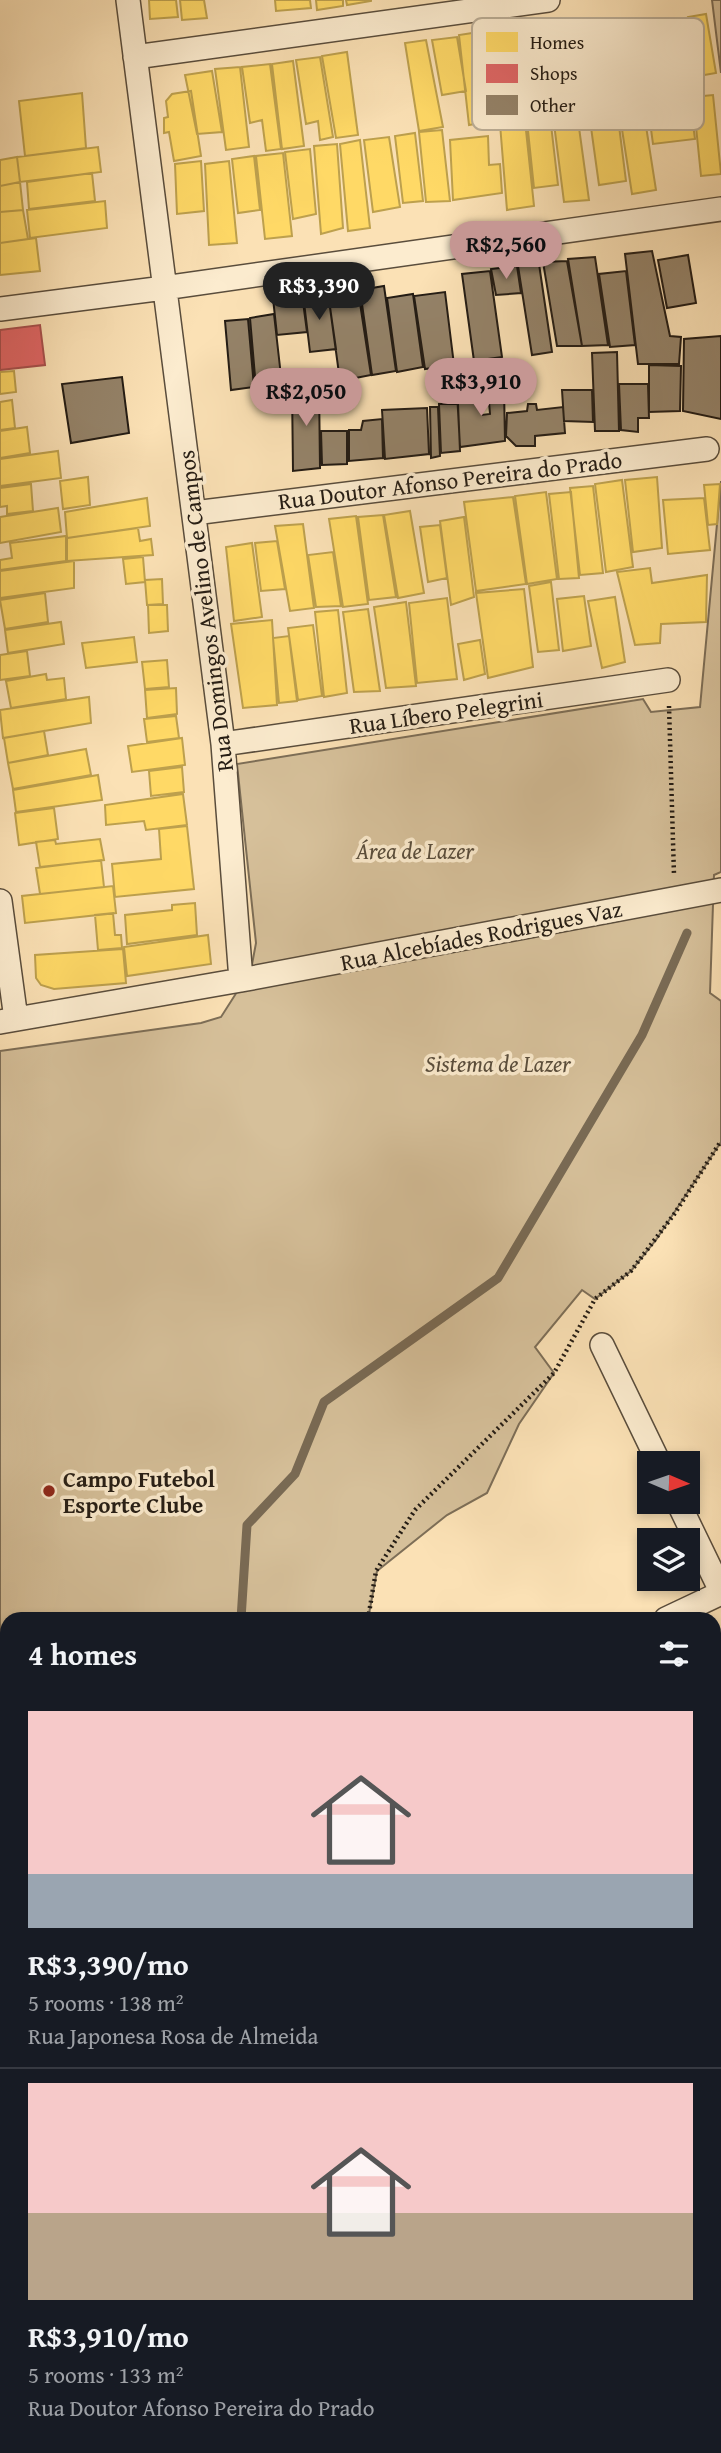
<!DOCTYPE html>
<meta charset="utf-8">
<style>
:root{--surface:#171b24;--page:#20242c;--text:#f1f3f6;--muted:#9ea1a6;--line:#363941;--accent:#c59692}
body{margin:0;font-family:"Gentium Book Plus",serif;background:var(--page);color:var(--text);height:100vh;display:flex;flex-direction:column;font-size:26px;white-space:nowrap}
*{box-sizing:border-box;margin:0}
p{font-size:23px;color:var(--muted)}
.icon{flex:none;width:38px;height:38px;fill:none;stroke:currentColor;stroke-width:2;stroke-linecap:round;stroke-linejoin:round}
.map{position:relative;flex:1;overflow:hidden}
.details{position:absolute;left:0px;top:1612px;width:721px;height:842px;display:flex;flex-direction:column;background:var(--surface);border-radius:21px 21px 0 0;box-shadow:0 4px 10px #0003}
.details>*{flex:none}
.needle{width:46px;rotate:92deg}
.controls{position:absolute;left:637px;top:1451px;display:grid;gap:14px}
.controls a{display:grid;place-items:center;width:63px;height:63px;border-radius:0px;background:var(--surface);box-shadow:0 4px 10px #0003;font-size:35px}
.price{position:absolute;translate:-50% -60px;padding:0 16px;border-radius:24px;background:var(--accent);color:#111;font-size:23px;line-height:46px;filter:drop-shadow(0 2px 4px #0008)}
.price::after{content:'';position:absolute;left:50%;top:42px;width:21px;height:16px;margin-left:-10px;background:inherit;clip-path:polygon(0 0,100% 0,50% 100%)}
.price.selected{background:#222;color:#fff}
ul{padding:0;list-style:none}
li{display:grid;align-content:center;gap:14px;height:371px;padding:0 28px}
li+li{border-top:2px solid var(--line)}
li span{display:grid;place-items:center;height:217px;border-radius:0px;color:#555}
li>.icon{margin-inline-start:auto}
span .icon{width:126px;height:126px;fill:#fffc;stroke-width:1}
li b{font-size:30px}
h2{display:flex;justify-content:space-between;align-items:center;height:84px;padding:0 28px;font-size:30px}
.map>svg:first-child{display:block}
</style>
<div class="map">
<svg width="721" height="2453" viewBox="0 0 721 2453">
<rect width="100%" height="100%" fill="#fbe1b5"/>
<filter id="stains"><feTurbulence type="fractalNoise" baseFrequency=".00286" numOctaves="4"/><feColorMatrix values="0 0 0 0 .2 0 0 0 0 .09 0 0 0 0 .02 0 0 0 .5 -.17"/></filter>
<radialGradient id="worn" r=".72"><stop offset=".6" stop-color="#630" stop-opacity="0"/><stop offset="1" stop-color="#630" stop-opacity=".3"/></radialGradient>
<!-- green -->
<path fill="#d6c09a" stroke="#7d6e57" stroke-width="2" d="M712,0H721V73Z
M721,481V872L714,875L710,993L721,1001V1142L656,1240L631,1271L595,1299L582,1290L535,1347L554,1373L519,1424L487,1493L447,1515L377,1571L368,1619H7V2181L0,2183V1051L201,1023L221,1017L251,970L256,943L237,764L643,699L651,712L700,707Z
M677,2446L681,2453H45L38,2447Z"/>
<!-- homes -->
<path fill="#ffd966" stroke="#bda04d" stroke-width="2" d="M149,0H176L178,17L150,19Z
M180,0H204L207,18L182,20Z
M275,0H310L311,8L276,11Z
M316,0H343V6L317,10Z
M346,0H371V1L347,5Z
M706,14L716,73L681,79L675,46L692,43L688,17Z
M479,32L489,101H476L480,123L469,125L459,35Z
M457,37L466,91L442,95L432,40Z
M426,40L443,127L419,131L405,43Z
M347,52L358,135L336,138L322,56Z
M320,57L333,137L320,140L318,121L306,124L296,60Z
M293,61L304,146L282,149L272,64Z
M270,64L281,149L266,151L262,120L250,123L242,67Z
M240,67L249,147L226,150L215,69Z
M212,71L222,132L197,134L185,75Z
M191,91L201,156L174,161L169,132L164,133V118L168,117L166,101L172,94Z
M82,93L86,148L25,156L19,101Z
M713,95L721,174L701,176L693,97Z
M690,102L695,139L653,144L648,107Z
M643,107L656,190L632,194L619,110Z
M617,110L626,181L599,185L589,113Z
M577,113L589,200L564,202L553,116Z
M550,116L558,185L534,188L527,121Z
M525,121L534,206L507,210L500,124Z
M442,130L450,201L426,202L419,132Z
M415,133L423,201L403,203L395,136Z
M488,136L489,165L500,164L502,193L453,200L450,140Z
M389,137L400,207L373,212L364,140Z
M360,140L370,228L348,231L340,144Z
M337,144L343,228L321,234L314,146Z
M98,147L101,172L20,182L17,157Z
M310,149L316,214L293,219L285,152Z
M283,153L292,236L265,239L256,156Z
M254,156L260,210L238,213L232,159Z
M17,157L20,182L0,186V160Z
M201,161L204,211L177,214L175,164Z
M229,161L237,243L209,245L205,164Z
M92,173L95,201L29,209L27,182Z
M20,182L23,210L0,212V186Z
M105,201L107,228L30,238L27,210Z
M23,210L28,239L0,243V212Z
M36,238L40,271L0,275V243Z
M14,371L16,392L0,394V372Z
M12,400L15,428L0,430V402Z
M27,427L30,453L0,458V431Z
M58,451L61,478L0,486V459Z
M88,477L90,505L63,509L60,481Z
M657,477L662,548L633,552L625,480Z
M622,480L633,567L606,572L595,484Z
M31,484L33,511L7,514V506L0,507V488Z
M720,484L717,524L708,525L704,485Z
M593,486L603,573L580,575L570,488Z
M546,492L557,579L527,584L515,496Z
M571,492L579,578L559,579L549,494Z
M513,497L526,584L476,591L464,502Z
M147,498L150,526L67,538L65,512Z
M704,498L710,550L668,554L663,500Z
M58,508L61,532L0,543V517Z
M410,511L424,593L398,598L384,515Z
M383,515L396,597L369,600L358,517Z
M356,516L368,604L343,607L329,519Z
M464,517L474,597L451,605L440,521Z
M303,524L314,608L290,611L275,526Z
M440,525L447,578L428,582L420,527Z
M138,528L140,541L151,539L153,555L67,561V538Z
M66,536V561L0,570V560L12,558L10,543Z
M277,541L285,589L261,591L255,543Z
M252,543L262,617L234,621L226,547Z
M333,552L341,606L316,607L308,555Z
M143,557L145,582L126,584L123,559Z
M74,561V588L0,598V571Z
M650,568L652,583L707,575L706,622L661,624L660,643L635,645L617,572Z
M162,579L163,604L147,605L145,580Z
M551,582L559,650L538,652L529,586Z
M524,589L533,667L488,678L476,593Z
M45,593L48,622L5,629L0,600Z
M584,596L591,646L563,651L557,599Z
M615,597L625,662L602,668L588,601Z
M447,598L457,679L417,683L409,603Z
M406,602L416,686L386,688L374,607Z
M148,605H167L168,631L149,633Z
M368,609L380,691L354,692L343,612Z
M338,610L347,693L324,697L315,612Z
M272,620L277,705L243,708L231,624Z
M61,622L64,644L8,653L5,630Z
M313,625L322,696L298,700L288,628Z
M289,636L297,701L279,703L273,638Z
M134,637L137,662L86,668L82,643Z
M480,640L485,674L464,680L458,644Z
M27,651L30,676L0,680V655Z
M167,660L169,687L145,689L142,662Z
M46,674L47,680L64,678L66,699L11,708L6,681Z
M176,688L177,714L147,718L145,690Z
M89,697L91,723L3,738L0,710Z
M176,716L179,738L147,742L144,719Z
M44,731L48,755L8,763L4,738Z
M182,738L185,765L132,772L128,746Z
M86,749L91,775L13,789L8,763Z
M182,767L184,792L151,796L149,771Z
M98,775L102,800L16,812L13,790Z
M183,794L187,825L146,830L144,821L106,825L105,805Z
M54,808L58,839L19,845L15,813Z
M187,826L194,889L115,897L112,864L161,859L159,829Z
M100,839L104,860L40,867L36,842L55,840L56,844Z
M101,860L104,887L40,894L36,868Z
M113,886L116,913L25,923L22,896Z
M195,903L197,935L127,944L125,915L172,910V905Z
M113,913L115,935H121L122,948L98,950L95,915Z
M208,935L211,964L127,976L124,947Z
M123,949L126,983L54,989L41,985L36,978L35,955Z
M0,2260L7,2268V2300L0,2292Z
M0,2297L7,2305V2332L0,2324Z"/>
<!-- shops -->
<path fill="#e06666" stroke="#a8504d" stroke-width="2" d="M40,325L45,365L0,370V330Z"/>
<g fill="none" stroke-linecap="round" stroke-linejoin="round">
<!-- stream -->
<path stroke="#796a54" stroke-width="9" d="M241,1619L247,1525L295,1474L324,1402L498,1278L642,1035L687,933
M0,1803L7,1809
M546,2446L555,2453"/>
</g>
<!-- building -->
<path fill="#948268" stroke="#241c14" stroke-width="2" d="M652,251L670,336L681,337L679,364H638L625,254Z
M688,255L696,303L667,308L658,260Z
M595,257L608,345L582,346L568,259Z
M567,261L582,346H557L543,262Z
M539,264L552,352L532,355L518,266Z
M517,266L521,293L496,295L491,269Z
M490,271L502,357L474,361L462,274Z
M626,271L635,345L610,347L599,274Z
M384,286L396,371L372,375L360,290Z
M358,290L371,375L340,381L328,293Z
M445,292L454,365L425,369L414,296Z
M328,293L336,349L310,352L303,294Z
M302,294L307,332L277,335L273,298Z
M413,294L423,367L397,372L387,298Z
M274,314L282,385L256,388L250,318Z
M248,319L254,387L231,390L225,321Z
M721,336V419L683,411L684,339Z
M617,352L619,431H595L592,353Z
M649,365L681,366L680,411L649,412Z
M122,377L129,433L71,443L62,384Z
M319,384L320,468L293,471L292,387Z
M619,384H648L649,418H638V432L621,430Z
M504,389L505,441L460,447L457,392L480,390L482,415L490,414L488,390Z
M562,390H592L593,422L564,421Z
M439,404H458L460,451L441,453Z
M528,404H536L537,410L563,407L565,433L535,436V446H516L506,436L507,413L527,411Z
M430,407H438L440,456L431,458Z
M427,408L429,454L385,459L382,410Z
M382,419L383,458L349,461V430H361L363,421Z
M321,431H347V464L322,465Z"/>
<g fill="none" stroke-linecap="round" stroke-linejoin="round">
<!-- street casing -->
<g stroke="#5a4d3c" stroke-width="26">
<path id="street" d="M135,57L548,0
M0,309L164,288L721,209
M194,513L707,449
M223,744L668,680
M0,901L16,1019
M241,980L721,890
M0,1022L241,980L223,744L128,0
M602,1345L659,1463
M678,1502L721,1591
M666,1619L721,1593
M714,1921L721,1917
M0,2211L7,2208
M714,2240L721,2255"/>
</g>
<!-- path -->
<path stroke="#241c14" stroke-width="4.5" stroke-dasharray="2 3.5" stroke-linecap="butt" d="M669,706L674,875
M368,1619L376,1571L415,1510L554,1373L595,1299L631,1271L675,1213L721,1141
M0,1913L7,1920
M314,2446L323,2453
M443,2446L453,2453
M618,2446L624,2453"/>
<!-- street -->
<use href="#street" stroke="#fceccf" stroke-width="23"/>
</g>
<!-- markers -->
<circle fill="#8f2418" stroke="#fceccf" stroke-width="2.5" cx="49" cy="1491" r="7"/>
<g text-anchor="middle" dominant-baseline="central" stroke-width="7" stroke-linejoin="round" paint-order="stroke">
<!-- street labels -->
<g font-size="23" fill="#241c14" stroke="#fceccf">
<text transform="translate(450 480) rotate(-7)">Rua Doutor Afonso Pereira do Prado</text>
<text transform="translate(205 611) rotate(-97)">Rua Domingos Avelino de Campos</text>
<text transform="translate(446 712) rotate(-8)">Rua Líbero Pelegrini</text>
<text transform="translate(481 935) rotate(-11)">Rua Alcebíades Rodrigues Vaz</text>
</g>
<!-- park labels -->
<g font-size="23" font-style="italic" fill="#594d3c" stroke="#fceccf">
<text x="415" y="850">Área de Lazer</text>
<text x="498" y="1063">Sistema de Lazer</text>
</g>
<!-- poi labels -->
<g font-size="23" font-weight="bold" fill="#241c14" stroke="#fceccf" text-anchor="start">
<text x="63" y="1478">Campo Futebol<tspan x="63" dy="26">Esporte Clube</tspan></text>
</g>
</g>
<!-- legend -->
<rect x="472" y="18" width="232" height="112" rx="10" fill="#fceccf" stroke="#bbae97" stroke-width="2"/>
<rect x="486" y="32" width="32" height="20" fill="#ffd966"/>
<rect x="486" y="64" width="32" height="19" fill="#e06666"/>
<rect x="486" y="95" width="32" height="20" fill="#948268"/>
<g font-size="19" fill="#241c14">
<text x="530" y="49">Homes</text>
<text x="530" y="80">Shops</text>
<text x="530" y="112">Other</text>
</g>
<rect width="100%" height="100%" filter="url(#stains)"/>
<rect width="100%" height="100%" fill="url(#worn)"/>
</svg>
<div class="controls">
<a><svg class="needle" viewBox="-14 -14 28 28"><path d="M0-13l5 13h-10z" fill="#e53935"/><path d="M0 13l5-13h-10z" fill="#9ea1a6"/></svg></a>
<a><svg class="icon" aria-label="layers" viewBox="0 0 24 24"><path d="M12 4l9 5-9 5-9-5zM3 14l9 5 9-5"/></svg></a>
</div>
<b class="price" style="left:506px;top:281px">R$2,560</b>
<b class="price selected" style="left:319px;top:322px">R$3,390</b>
<b class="price" style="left:481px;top:418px">R$3,910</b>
<b class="price" style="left:306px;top:428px">R$2,050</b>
<section class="details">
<h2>4 homes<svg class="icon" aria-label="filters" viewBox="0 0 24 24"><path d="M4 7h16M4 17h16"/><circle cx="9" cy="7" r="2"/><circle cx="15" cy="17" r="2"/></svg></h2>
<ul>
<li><span style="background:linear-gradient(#f6c9c9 75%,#9aa5b1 0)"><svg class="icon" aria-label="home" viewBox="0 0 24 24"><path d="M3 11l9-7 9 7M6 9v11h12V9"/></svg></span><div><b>R$3,390/mo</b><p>5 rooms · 138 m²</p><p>Rua Japonesa Rosa de Almeida</p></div></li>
<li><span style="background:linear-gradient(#f6c9c9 60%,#b9a48a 0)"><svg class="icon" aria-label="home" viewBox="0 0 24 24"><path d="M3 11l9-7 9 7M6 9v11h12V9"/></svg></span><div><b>R$3,910/mo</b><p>5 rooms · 133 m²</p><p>Rua Doutor Afonso Pereira do Prado</p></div></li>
</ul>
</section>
</div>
